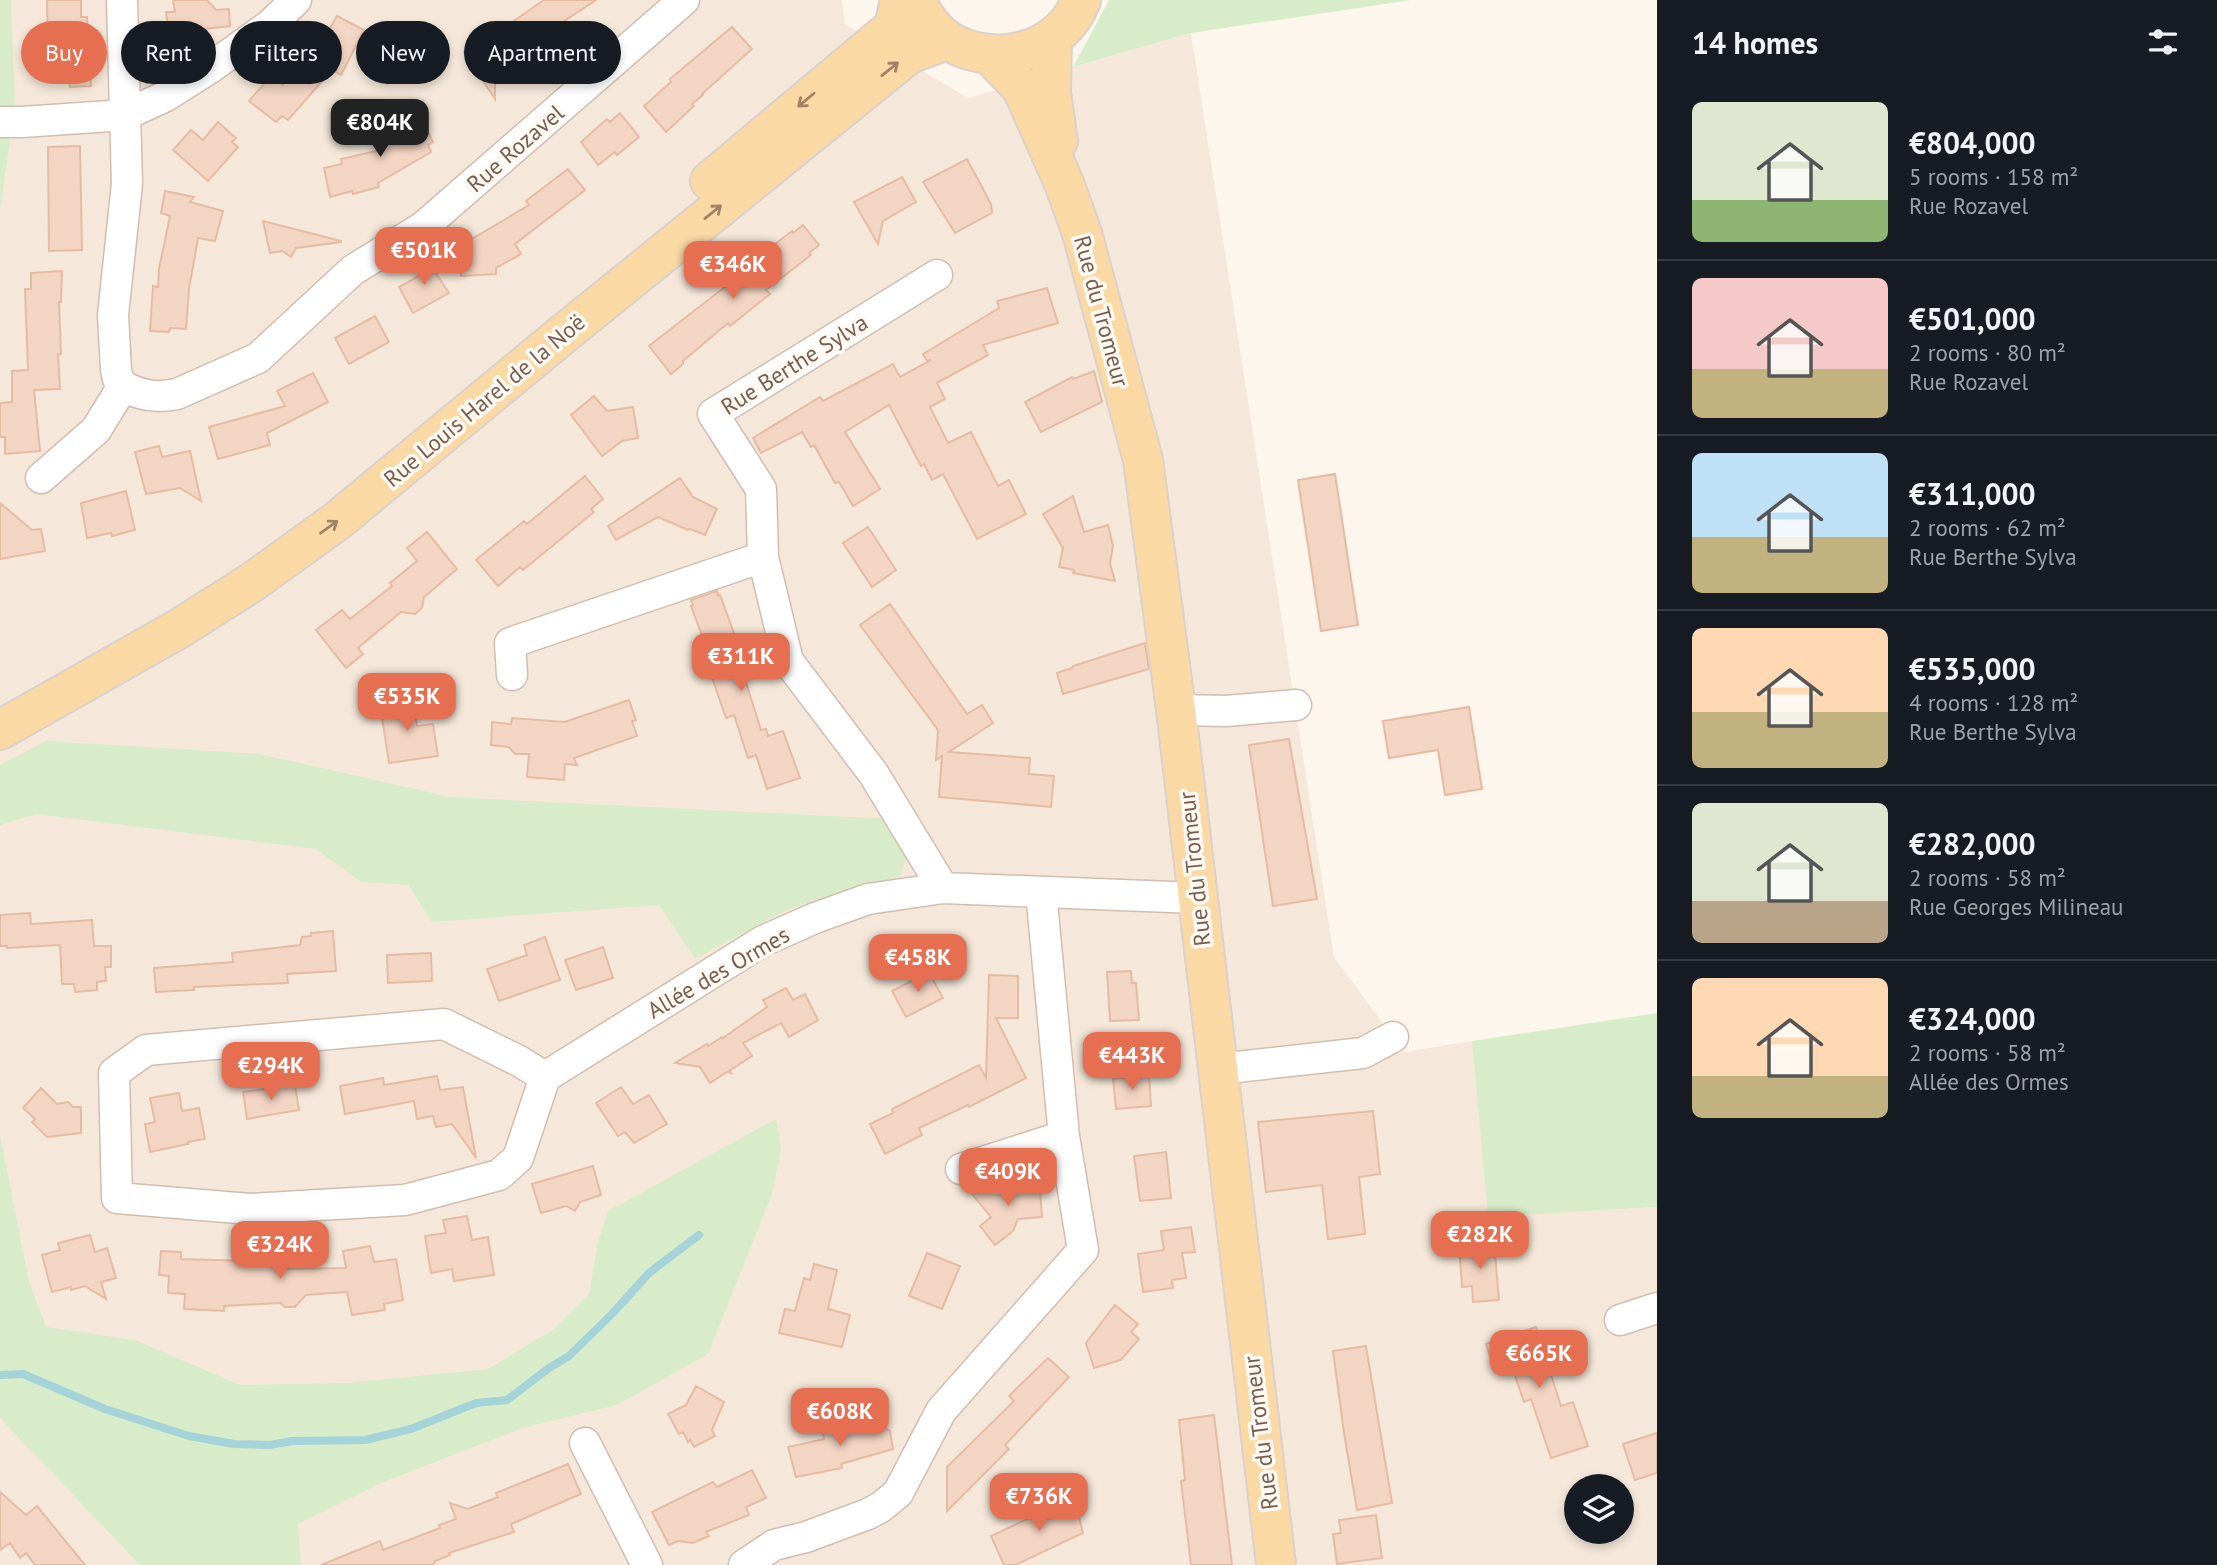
<!DOCTYPE html>
<meta charset="utf-8">
<style>
:root{--surface:#171b24;--page:#242831;--text:#f1f3f6;--muted:#9ea1a6;--line:#363941;--accent:#e76f51}
body{margin:0;font-family:"PT Sans",sans-serif;background:var(--page);color:var(--text);height:100vh;display:flex;flex-direction:column;font-size:26px;white-space:nowrap}
*{box-sizing:border-box;margin:0}
p{font-size:23px;color:var(--muted)}
.icon{flex:none;width:38px;height:38px;fill:none;stroke:currentColor;stroke-width:2;stroke-linecap:round;stroke-linejoin:round}
.map{position:relative;flex:1;overflow:hidden}
.side{display:flex;flex-direction:column;background:var(--surface);width:560px}
.side>*{flex:none}
.guide{position:absolute;left:21px;top:21px;width:665px;height:63px;display:flex;gap:14px}
.fabs{position:absolute;left:1564px;top:1474px;display:grid;gap:14px}
.fabs a{display:grid;place-items:center;width:70px;height:70px;border-radius:50%;background:var(--surface);box-shadow:0 4px 10px #0003;font-size:35px}
.price{position:absolute;translate:-50% -60px;padding:0 16px;border-radius:14px;background:var(--accent);color:#fff;font-size:23px;line-height:46px;filter:drop-shadow(0 2px 4px #0008)}
.price::after{content:'';position:absolute;left:50%;top:42px;width:21px;height:16px;margin-left:-10px;background:inherit;clip-path:polygon(0 0,100% 0,50% 100%)}
.price.current{background:#222;color:#fff}
ul{padding:0;list-style:none}
li{display:flex;align-items:center;gap:21px;height:175px;padding:0 35px}
li+li{border-top:2px solid var(--line)}
li span{display:grid;place-items:center;flex:none;width:196px;height:140px;border-radius:10px;color:#555}
li>.icon{margin-inline-start:auto}
span .icon{width:84px;height:84px;fill:#fffc;stroke-width:1}
li b{font-size:30px}
h2{display:flex;justify-content:space-between;align-items:center;height:84px;padding:0 35px;font-size:30px}
.tag{padding:0 24px;border-radius:32px;background:var(--surface);box-shadow:0 4px 10px #0003;font-size:24px;line-height:63px}
.tag.current{background:var(--accent);color:#fff}
main{display:flex;flex:1;min-height:0}
.map>svg:first-child{display:block}
</style>
<main>
<div class="map">
<svg width="1657" height="1565" viewBox="0 0 1657 1565">
<rect width="100%" height="100%" fill="#fdf6ec"/>
<!-- residential -->
<path fill="#f5e8da" fill-rule="evenodd" d="M0,0H842L845,24L968,98L1191,33L1334,957L1393,1037L1397,1044L1398,1053L1472,1041L1489,1216L1657,1207V1565H0ZM1577,1486H1622V1531H1577Z"/>
<!-- green -->
<path fill="#d8ecc9" d="M0,0H11L15,107L0,209Z
M1109,0H1411L1191,33L1073,67Z
M46,741L260,754L450,797L890,819L907,858L900,876L824,897L784,911L695,959L659,905L432,922L408,885L361,882L316,849L36,814L3,824L0,826V765Z
M1657,1013V1207L1488,1217L1472,1041Z
M776,1119L781,1149L772,1194L708,1354L617,1405L522,1428L381,1483L298,1524L301,1565H140L0,1418V1135L29,1282L46,1327L135,1340L240,1385L346,1383L488,1369L554,1329L589,1294L598,1242L608,1211Z"/>
<g fill="none" stroke-linecap="round" stroke-linejoin="round">
<!-- stream -->
<path stroke="#a5d3da" stroke-width="8" d="M0,1375L23,1374L105,1409L189,1436L234,1444L270,1445L292,1441L365,1440L411,1429L476,1403L507,1400L549,1368L569,1356L612,1314L649,1273L699,1235"/>
</g>
<!-- building -->
<path fill="#f3d5c3" stroke="#e6bba3" stroke-width="2" d="M47,0H81V17H87L91,86L70,87L69,74L59,75L58,55H48Z
M173,0H207L216,10L229,9L230,26L169,33L166,12H175Z
M544,0H596L495,67V99L464,52L489,34L491,37Z
M337,16L364,30L341,75L332,70L288,120L282,116L276,122L249,101L271,76L283,85L296,69L302,75Z
M732,27L752,49L702,94L703,95L692,104L694,106L666,132L644,106L671,82L670,79Z
M620,113L639,137L617,155L615,152L598,165L581,142L607,119L610,122Z
M399,118L405,131L423,122L433,142L428,145L431,152L378,183L379,187L353,194L352,191L330,197L324,168L342,164L341,159L381,150L373,132Z
M218,122L236,138L232,142L238,147L208,181L173,150L191,130L203,140Z
M80,146L82,250L49,251L48,147Z
M967,159L991,204L992,213L955,233L923,182Z
M568,169L585,190L515,244L521,254L496,268V274L461,276L460,246L529,205L526,201Z
M902,177L916,202L883,221L878,244L854,202Z
M165,191L194,197L190,202L223,211L215,241L198,238L189,289L186,329L170,328L169,332L150,331L153,286L158,287L159,269L170,216L161,213Z
M263,221L341,241V242L296,248L291,257L282,251L270,253Z
M803,225L819,245L809,253L811,255L766,290L770,294L730,326L728,323L683,361V364L671,374L649,346L735,279L738,282L770,256L766,251L792,231L793,233Z
M421,251L449,293L413,313L399,287L419,276Z
M62,271L61,302H59L61,354H58L60,389L34,390L40,451L5,454V437H0V403L12,402V371L28,370L25,289H31V273Z
M1047,288L1058,323L983,345L988,355L937,383L945,399L930,407L948,443L971,432L998,486L1009,480L1026,514L977,539L943,474L932,480L924,464L921,466L889,405L845,432L880,489L853,506L839,482L835,483L814,445L811,447L802,432L761,453L753,438L820,397L823,401L893,364L900,377L931,360L927,361L923,354L999,308L997,301Z
M375,316L389,342L349,364L335,338Z
M1094,371L1102,402L1041,432L1025,402L1072,377L1073,379Z
M313,373L328,402L267,433L270,445L218,459L209,427L285,406L277,391Z
M594,396L607,411L633,407L638,438L622,441L602,456L571,415Z
M159,446L162,457L190,451L201,501L180,488L146,494L135,452Z
M1335,474L1358,625L1321,631L1298,480Z
M585,476L603,499L591,509L594,512L523,570L520,567L498,586L476,560L524,521L527,524Z
M680,478L693,497L717,509L705,535L690,529L688,530L658,517L616,540L608,526Z
M126,491L135,530L112,536L111,533L87,538L81,503Z
M1073,496L1084,532L1108,525L1113,546L1110,564L1115,581L1073,573L1074,570L1059,567L1063,548L1043,514Z
M0,503L32,530L41,529L45,551L0,559Z
M868,527L896,570L872,587L843,543Z
M427,532L457,569L424,597L422,608L415,614L401,612L358,648L363,654L346,668L316,630L342,610L350,619L392,586L390,583L417,561L407,548Z
M717,591L718,596L720,595L734,633L731,635L761,730L766,729L768,736L783,731L800,778L767,789L756,755L748,758L734,715L726,718L709,669L714,668L691,606L693,605L691,600Z
M890,604L967,714L982,705L993,723L949,752L1030,758L1029,774L1054,776L1051,807L939,797L942,756L936,760L938,730L860,625Z
M1145,643L1149,669L1063,694L1057,673L1072,668L1073,666Z
M413,699L417,726L433,724L438,756L389,763L380,704Z
M629,700L636,720L632,721L637,736L574,758L577,765L565,764L564,780L527,777L529,754H515L509,747L491,745L492,722L511,724L512,718L565,722Z
M1469,707L1482,789L1445,795L1438,750L1389,758L1383,721Z
M1289,739L1317,899L1273,906L1249,745Z
M30,913L31,924L92,920L94,946H111V967H105L106,981L97,982V990L75,992L74,984H62L60,945L7,948V946H0V915Z
M333,931L336,971L287,974L288,983L194,987V990L156,992L154,968L233,962L232,953L300,945L302,937L311,936V933Z
M545,937L560,980L499,1001L487,969L527,955L524,945Z
M603,947L613,978L576,990L565,960Z
M431,953L432,981L388,983L387,955Z
M1131,971L1132,983H1136L1139,1020L1110,1021L1107,972Z
M929,972L943,998L906,1017L892,991Z
M989,975L1018,976V1018H996L1026,1078L969,1107L968,1105L919,1128L922,1135L885,1154L870,1124L893,1113L892,1109L979,1065L986,1078Z
M786,988L793,1000L805,994L818,1020L789,1037L781,1023L743,1043L752,1056L729,1071L731,1073L727,1072L710,1083L700,1067L675,1063L707,1044L708,1046L722,1037L723,1038L767,1007L763,1000Z
M1149,1075L1151,1106L1116,1109L1113,1079Z
M437,1076L440,1090L463,1087L476,1158L452,1124L436,1127L433,1116L417,1119L414,1101L345,1114L340,1086L383,1078L384,1085Z
M295,1085L299,1110L247,1119L243,1092Z
M621,1087L633,1104L649,1095L667,1124L634,1143L625,1132L618,1136L596,1103Z
M41,1088L57,1104L68,1102L73,1107H81V1133L47,1137L32,1122L35,1119L23,1108Z
M179,1093L182,1111L199,1108L205,1139L188,1142V1144L150,1152L145,1124L155,1122L150,1098Z
M1373,1111L1380,1174L1359,1177L1365,1234L1328,1239L1322,1185L1266,1192L1258,1122Z
M1166,1152L1171,1198L1140,1201L1134,1156Z
M593,1166L601,1195L580,1202L575,1211L566,1206L541,1213L532,1184Z
M1034,1183L1040,1190L1042,1217L1018,1219L1013,1231L995,1245L980,1226L991,1217L968,1189L994,1192L1003,1185Z
M467,1216L472,1240L488,1237L494,1275L454,1281L452,1269L431,1273L425,1236L446,1233L443,1220Z
M1191,1227L1195,1252L1182,1253L1186,1278L1172,1280L1173,1288L1143,1292L1138,1254L1164,1250L1161,1231Z
M90,1235L95,1252L107,1248L116,1278L101,1282L106,1299L85,1286L71,1290V1287L52,1292L42,1255L60,1250L58,1243Z
M275,1241L276,1254H279L281,1269L346,1268L343,1251L370,1246L374,1262L396,1259L403,1300L384,1304L385,1310L352,1315L347,1292L306,1295L295,1307H285L280,1303L224,1306V1311L184,1309L185,1294L168,1293L169,1276L159,1275L161,1251L181,1252V1259L249,1261L248,1255H255V1242Z
M1494,1243L1499,1300L1473,1302L1472,1286L1462,1287L1459,1246Z
M927,1253L960,1266L942,1309L909,1296Z
M814,1264L837,1270L828,1309L850,1315L842,1347L779,1333L785,1309L795,1311L804,1278L810,1280Z
M1115,1305L1138,1324L1131,1332L1139,1339L1121,1360L1094,1368L1086,1343Z
M1536,1327L1561,1406L1573,1402L1588,1446L1551,1458L1531,1399L1524,1402L1512,1367L1495,1372L1486,1344Z
M1366,1346L1392,1503L1357,1510L1344,1433L1333,1351Z
M1048,1358L1069,1377L1005,1445L1009,1449L947,1511V1467L1014,1401L1009,1396Z
M696,1386L724,1402L712,1430L715,1436L694,1447L690,1440L688,1442L683,1432L679,1434L668,1414L686,1405Z
M1214,1415L1232,1565H1191L1181,1481L1185,1480L1179,1420Z
M884,1421L885,1428L890,1431L893,1449L841,1464L842,1468L796,1477L788,1447L824,1439L823,1432Z
M1657,1433V1473L1635,1480L1623,1444Z
M568,1464L581,1494L511,1524L514,1532L449,1553L450,1555L435,1561L433,1565H321L380,1541L383,1550L440,1528L439,1525L456,1519L450,1503L468,1509L498,1497L496,1493Z
M752,1470L766,1498L746,1507L749,1515L706,1532L709,1536L693,1543L678,1541L669,1545L652,1512L713,1482L717,1487Z
M0,1492L26,1515L37,1506L85,1565H35L26,1553L20,1558L10,1543L0,1550Z
M1074,1497L1083,1533L1015,1565H1004L991,1536Z
M1376,1515L1382,1558L1337,1564L1333,1534L1341,1533L1339,1520Z"/>
<g fill="none" stroke-linecap="round" stroke-linejoin="round">
<!-- minor casing -->
<g stroke="#d1beb0" stroke-width="33">
<path id="minor" d="M0,122H22L125,115L164,97L210,68L270,25L296,0
M937,275L713,414L761,489L763,557L788,661L873,773L943,888
M123,386C141,396 157,398 177,394L258,358L353,270L423,227L684,0
M41,478L96,430L123,386L118,379L116,370L113,315L127,184L122,0
M512,675L510,643L763,557
M1176,710L1226,711L1296,705
M1218,1069L1363,1053L1393,1037
M545,1077L519,1061L444,1024L146,1050L114,1073L117,1198L250,1209L405,1200L499,1175L518,1158L545,1077L763,941L815,918L868,899L943,888L1197,898
M961,1169L1064,1136
M1620,1320L1657,1308
M585,1443L647,1565
M744,1565L774,1545L806,1537L868,1514L881,1507L898,1493L941,1411L1083,1250L1064,1136L1041,892"/>
</g>
<!-- major casing -->
<g stroke="#dad1cd" stroke-width="42">
<path id="major" d="M915,0C924,16 933,31 949,41C995,69 1062,52 1081,0
M1052,38L1051,93L1058,141
M990,55L1022,88L1064,183L1082,233L1143,460L1176,710L1276,1565
M710,181L894,27L900,0
M0,730L180,628L251,583L337,521L556,340L909,54L947,40"/>
</g>
<!-- minor -->
<use href="#minor" stroke="#fff" stroke-width="30"/>
<!-- major -->
<use href="#major" stroke="#fbd9a5" stroke-width="38"/>
</g>
<!-- one-way arrows -->
<defs><path id="oneway-shaft" d="M-6 0H5M1.5-3L5.5 0L1.5 3" fill="none" stroke-width="1.6" stroke-linecap="round" stroke-linejoin="round" transform="scale(1.75)"/></defs>
<g stroke="#a18267">
<use href="#oneway-shaft" transform="translate(890 69) rotate(-39)"/>
<use href="#oneway-shaft" transform="translate(806 100) rotate(140)"/>
<use href="#oneway-shaft" transform="translate(713 212) rotate(-39)"/>
<use href="#oneway-shaft" transform="translate(329 527) rotate(-36)"/>
</g>
<g text-anchor="middle" dominant-baseline="central" stroke-width="7" stroke-linejoin="round" paint-order="stroke">
<!-- street labels -->
<g font-size="23" fill="#7a5c4d" stroke="#fffaf3">
<text transform="translate(515 148) rotate(-41)">Rue Rozavel</text>
<text transform="translate(1102 311) rotate(75)">Rue du Tromeur</text>
<text transform="translate(794 364) rotate(-32)">Rue Berthe Sylva</text>
<text transform="translate(484 400) rotate(-40)">Rue Louis Harel de la Noë</text>
<text transform="translate(1194 869) rotate(-96)">Rue du Tromeur</text>
<text transform="translate(718 972) rotate(-30)">Allée des Ormes</text>
<text transform="translate(1260 1433) rotate(-97)">Rue du Tromeur</text>
</g>
</g>
</svg>
<div class="fabs">
<a><svg class="icon" aria-label="layers" viewBox="0 0 24 24"><path d="M12 4l9 5-9 5-9-5zM3 14l9 5 9-5"/></svg></a>
</div>
<b class="price current" style="left:380px;top:159px">€804K</b>
<b class="price" style="left:424px;top:287px">€501K</b>
<b class="price" style="left:733px;top:301px">€346K</b>
<b class="price" style="left:741px;top:693px">€311K</b>
<b class="price" style="left:407px;top:733px">€535K</b>
<b class="price" style="left:918px;top:994px">€458K</b>
<b class="price" style="left:1132px;top:1092px">€443K</b>
<b class="price" style="left:271px;top:1102px">€294K</b>
<b class="price" style="left:1008px;top:1208px">€409K</b>
<b class="price" style="left:1480px;top:1271px">€282K</b>
<b class="price" style="left:280px;top:1281px">€324K</b>
<b class="price" style="left:1539px;top:1390px">€665K</b>
<b class="price" style="left:840px;top:1448px">€608K</b>
<b class="price" style="left:1039px;top:1533px">€736K</b>
<div class="guide">
<a class="tag current">Buy</a>
<a class="tag">Rent</a>
<a class="tag">Filters</a>
<a class="tag">New</a>
<a class="tag">Apartment</a>
</div>
</div>
<section class="side">
<h2>14 homes<svg class="icon" aria-label="filters" viewBox="0 0 24 24"><path d="M4 7h16M4 17h16"/><circle cx="9" cy="7" r="2"/><circle cx="15" cy="17" r="2"/></svg></h2>
<ul>
<li><span style="background:linear-gradient(#dfe7d0 70%,#8fb573 0)"><svg class="icon" aria-label="home" viewBox="0 0 24 24"><path d="M3 11l9-7 9 7M6 9v11h12V9"/></svg></span><div><b>€804,000</b><p>5 rooms · 158 m²</p><p>Rue Rozavel</p></div></li>
<li><span style="background:linear-gradient(#f6c9c9 65%,#c2b280 0)"><svg class="icon" aria-label="home" viewBox="0 0 24 24"><path d="M3 11l9-7 9 7M6 9v11h12V9"/></svg></span><div><b>€501,000</b><p>2 rooms · 80 m²</p><p>Rue Rozavel</p></div></li>
<li><span style="background:linear-gradient(#bfe0f5 60%,#c2b280 0)"><svg class="icon" aria-label="home" viewBox="0 0 24 24"><path d="M3 11l9-7 9 7M6 9v11h12V9"/></svg></span><div><b>€311,000</b><p>2 rooms · 62 m²</p><p>Rue Berthe Sylva</p></div></li>
<li><span style="background:linear-gradient(#ffd9b3 60%,#c2b280 0)"><svg class="icon" aria-label="home" viewBox="0 0 24 24"><path d="M3 11l9-7 9 7M6 9v11h12V9"/></svg></span><div><b>€535,000</b><p>4 rooms · 128 m²</p><p>Rue Berthe Sylva</p></div></li>
<li><span style="background:linear-gradient(#dfe7d0 70%,#b9a48a 0)"><svg class="icon" aria-label="home" viewBox="0 0 24 24"><path d="M3 11l9-7 9 7M6 9v11h12V9"/></svg></span><div><b>€282,000</b><p>2 rooms · 58 m²</p><p>Rue Georges Milineau</p></div></li>
<li><span style="background:linear-gradient(#ffd9b3 70%,#c2b280 0)"><svg class="icon" aria-label="home" viewBox="0 0 24 24"><path d="M3 11l9-7 9 7M6 9v11h12V9"/></svg></span><div><b>€324,000</b><p>2 rooms · 58 m²</p><p>Allée des Ormes</p></div></li>
</ul>
</section>
</main>
